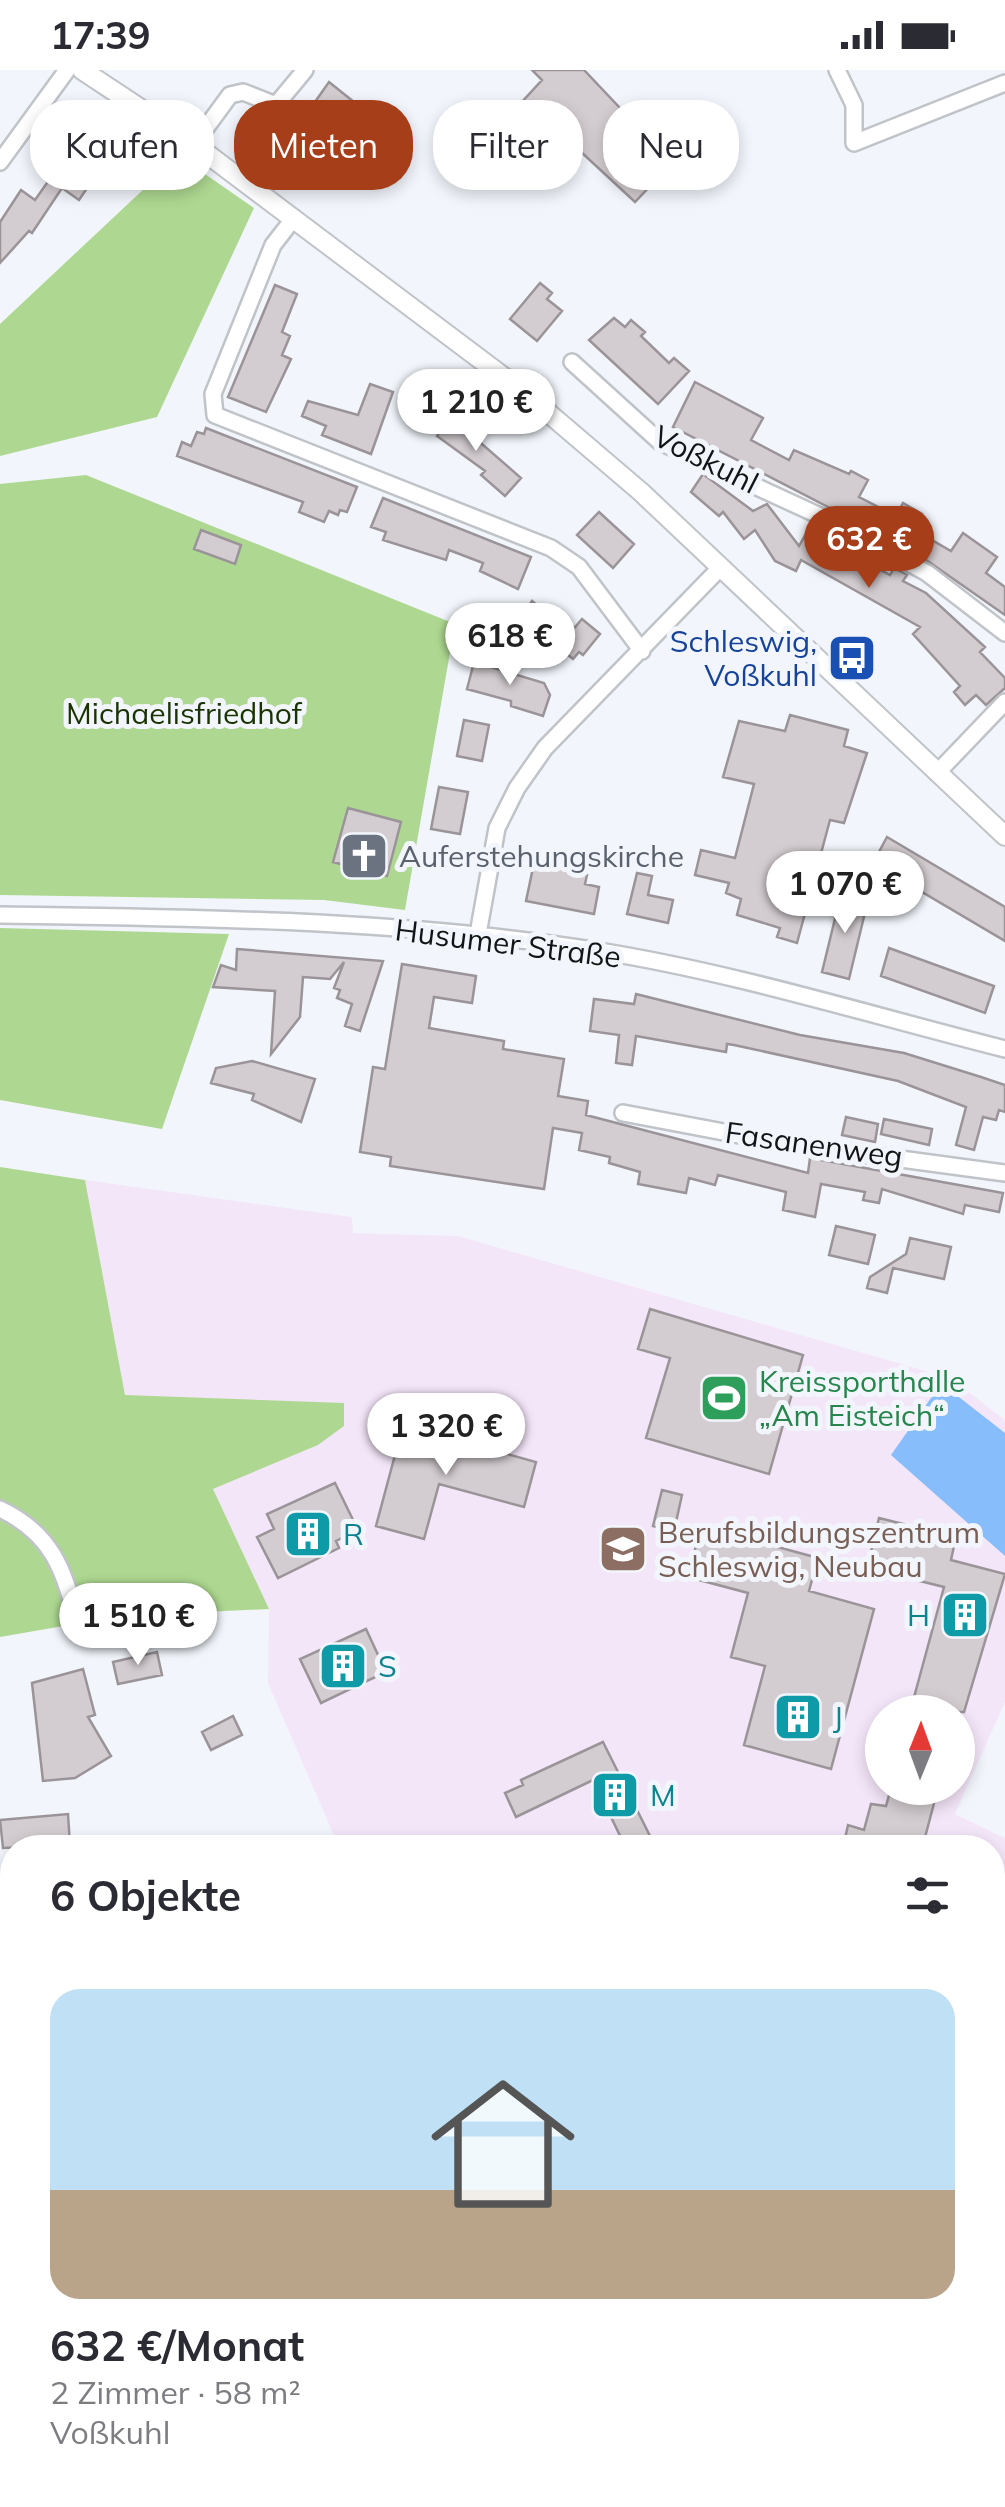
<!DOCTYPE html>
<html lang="de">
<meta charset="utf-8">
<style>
:root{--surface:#fff;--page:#f2f2f3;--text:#2b2b33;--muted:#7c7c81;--line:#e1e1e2;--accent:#a53e19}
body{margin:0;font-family:Mulish,sans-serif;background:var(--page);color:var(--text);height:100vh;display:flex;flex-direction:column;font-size:38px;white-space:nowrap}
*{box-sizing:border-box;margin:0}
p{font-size:32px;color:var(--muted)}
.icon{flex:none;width:55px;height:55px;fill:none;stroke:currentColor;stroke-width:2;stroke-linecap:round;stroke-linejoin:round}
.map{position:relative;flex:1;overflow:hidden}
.drawer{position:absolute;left:0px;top:1765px;width:1005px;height:672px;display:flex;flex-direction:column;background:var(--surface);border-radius:40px 40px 0 0;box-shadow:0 5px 15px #0003}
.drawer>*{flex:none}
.banner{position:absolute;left:30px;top:30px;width:945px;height:90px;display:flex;gap:20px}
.needle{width:65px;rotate:1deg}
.tools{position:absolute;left:865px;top:1625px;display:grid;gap:20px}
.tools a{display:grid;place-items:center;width:110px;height:110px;border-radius:50%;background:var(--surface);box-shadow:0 5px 15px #0003;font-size:50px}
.price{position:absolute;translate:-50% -85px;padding:0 22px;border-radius:35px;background:#fff;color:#222;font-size:32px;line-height:65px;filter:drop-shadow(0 2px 5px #0008)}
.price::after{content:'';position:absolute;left:50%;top:60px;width:30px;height:22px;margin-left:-15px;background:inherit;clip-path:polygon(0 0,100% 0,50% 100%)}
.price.current{background:var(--accent);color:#fff}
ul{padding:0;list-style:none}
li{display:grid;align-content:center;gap:20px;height:530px;padding:0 50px}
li+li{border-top:2px solid var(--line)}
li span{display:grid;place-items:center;height:310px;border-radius:30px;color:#555}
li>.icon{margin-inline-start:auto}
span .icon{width:180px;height:180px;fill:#fffc;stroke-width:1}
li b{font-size:42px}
h2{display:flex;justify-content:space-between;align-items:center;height:120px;padding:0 50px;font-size:42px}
.tag{padding:0 35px;border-radius:40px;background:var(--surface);box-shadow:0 5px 15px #0003;font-size:35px;line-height:90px}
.tag.current{background:var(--accent);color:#fff}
.status{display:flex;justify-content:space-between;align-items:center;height:70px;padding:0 50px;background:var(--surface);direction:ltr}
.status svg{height:28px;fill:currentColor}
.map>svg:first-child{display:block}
</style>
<div class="status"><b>17:39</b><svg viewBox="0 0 49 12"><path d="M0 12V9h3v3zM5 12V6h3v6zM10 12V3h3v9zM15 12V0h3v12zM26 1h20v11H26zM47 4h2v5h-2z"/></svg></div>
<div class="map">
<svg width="1005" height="2437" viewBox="0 0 1005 2437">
<rect width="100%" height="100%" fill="#f2f6fc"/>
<!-- education -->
<path fill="#f4e6f9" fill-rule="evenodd" d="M85,1110L352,1147L353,1163L458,1166L950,1308L1005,1350V1632L955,1744L1005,1768V1924L993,1923L992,1778L339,1777L268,1613L269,1539L213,1419L318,1375L125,1325ZM882,1642H958V1718H882Z"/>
<!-- green -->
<path fill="#aed891" d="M179,86L254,138L157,347L0,386V254Z
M86,405L455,554L405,840L324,830L0,825V414Z
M0,858L229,864L162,1059L0,1030Z
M0,1097L85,1110L125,1325L344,1333V1356L318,1375L213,1419L269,1539L121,1546L0,1567Z
M632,2425H873L872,2437H630Z"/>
<!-- forest -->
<path fill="#9bc47d" d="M993,1923L1005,1924V2437H872L873,2425H992Z
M0,1955L12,1963V2425H632L630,2437H0Z"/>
<!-- water -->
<path fill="#87bdfb" d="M946,1317L1005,1363V1486L891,1385L938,1318Z"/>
<!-- building -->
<path fill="#d3ccd0" stroke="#9a9498" stroke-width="2.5" d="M532,0H584L672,93L635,132L580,81L575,86L562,75L559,78L520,34L542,10Z
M329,12L374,48L358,71L310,39Z
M282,60L310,80L297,99L269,79Z
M71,79L100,99L79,130L62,118L32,163L29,161L0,193V152L21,120L35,130Z
M540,213L552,223L547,229L562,241L537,271L510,249Z
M275,215L297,224L282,262L290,266L282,285L291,289L266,342L228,327Z
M614,248L625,257L631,250L645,262L641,266L669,293L674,288L689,301L658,334L589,270Z
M695,312L763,348L751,370L789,390L794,380L849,404L851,401L868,410L859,427L896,446L903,433L922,444L913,459L951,481L963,463L997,487L986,503L1005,517V545L866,448L861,454L673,357Z
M370,314L393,322L371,384L322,365L326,356L302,346L308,331L358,345Z
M444,341L521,408L505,426L481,405L485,401L437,366L440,362L432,355Z
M206,358L357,417L347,442L340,440L338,445L329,441L324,452L299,442L303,432L177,386L182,372L191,376L197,362L204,364Z
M703,404L753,441L767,434L799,476L808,460L890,505L894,498L907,505L903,511L926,523L985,577L980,582L1005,608V618L986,635L976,625L965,635L954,622L960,616L913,564L920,557L801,490L796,501L775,491L755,460L744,469L723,442L719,446L691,422Z
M383,428L531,487L518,519L480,501L483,493L449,480L446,490L383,470L386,462L371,457Z
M599,442L634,474L613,498L577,465Z
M201,460L241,475L235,494L194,479Z
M532,531L570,563L582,549L600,564L583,585L579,582L573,589L550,570L545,577L518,555Z
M474,592L544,613L550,625L543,646L511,636V631L467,619Z
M790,645L848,660L844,676L867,683L844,753L830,750L797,873L777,867L780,858L737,845L741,829L726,823L729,813L695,805L701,780L735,788L754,714L723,707L739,651L785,661Z
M464,650L489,655L482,691L457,686Z
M439,717L468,722L460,764L431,759Z
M348,738L401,752L387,806L333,792Z
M887,767L1005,837V871L873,793Z
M534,793L587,805L585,814L599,817L594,844L526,831Z
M637,803L652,806L648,825L673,830L668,853L627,844Z
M841,824L868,830L849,909L822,902Z
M889,878L994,916L985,943L881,906Z
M237,879L383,891L360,961L345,956L352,934L337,928L340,920L334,918L344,892L330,909L303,907L300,947L271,984L275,921L213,917L221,895L236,900Z
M402,894L476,906L472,933L434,927L429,958L504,971L503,979L564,989L558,1026L588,1031L586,1045L808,1103L810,1088L1003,1123L999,1142L965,1135L963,1144L882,1119L879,1133L863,1130L865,1122L821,1114L815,1147L783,1140L786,1122L718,1105L715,1115L689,1108L686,1123L638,1114L640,1102L609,1093L610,1087L579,1080L582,1063L553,1058L544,1119L390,1096L391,1087L360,1082L373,997L385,999Z
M636,924L800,965L904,983L981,1007L1005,1015V1042L999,1040L996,1050L983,1047L974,1080L956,1075L966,1037L898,1011L734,975L727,974L726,982L636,966L632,995L616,993L619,965L590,961L594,929L634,934Z
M252,991L315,1009L301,1052L252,1030L254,1024L211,1013L216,998Z
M846,1047L878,1054L875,1072L842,1065Z
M884,1049L932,1059L929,1075L881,1064Z
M836,1156L875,1165L868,1194L829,1185Z
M910,1168L951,1177L944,1209L893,1198L887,1223L867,1218L870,1207L906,1184Z
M650,1239L803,1285L769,1404L646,1368L670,1288L638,1279Z
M403,1355L536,1392L524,1437L439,1414L424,1469L376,1456Z
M335,1413L358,1460L336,1471L339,1478L278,1508L257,1467L274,1459L267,1444Z
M662,1420L682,1425L674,1461L653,1456Z
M879,1448L956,1467L951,1490L1005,1504L964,1642H910L944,1517L867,1498Z
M701,1456L818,1488L809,1521L874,1539L831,1699L744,1675L765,1596L731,1587L748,1523L688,1507Z
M366,1559L386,1602L321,1633L300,1589Z
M157,1582L162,1605L118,1614L113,1592Z
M83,1599L95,1645L88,1647L111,1686L75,1708L43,1711L32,1613Z
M233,1646L242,1665L211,1680L202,1662Z
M603,1672L650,1766L626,1778L593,1710L516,1747L505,1723L523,1715L521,1710Z
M891,1718H938L923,1775L908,1771L906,1778H843L848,1755L864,1760L871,1734L886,1736Z
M68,1744L70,1775L3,1778L0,1750Z"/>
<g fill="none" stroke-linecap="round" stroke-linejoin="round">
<!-- minor casing -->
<g stroke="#c0c4c9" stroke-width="20">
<path id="minor" d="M837,0L854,35V73L1005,13
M194,74L230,25L243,22L276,35L305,0
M0,92L67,0
M294,148L273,175L213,324L215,345L551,478L579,497L642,581
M572,292L660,372L835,453L927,503L1005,563
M937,703L1005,632
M0,845C200,848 400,849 599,881C736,903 870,945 1005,979
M478,864L497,758L517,718L545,678L720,498
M623,1043L782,1073L1005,1103
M0,1439C51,1463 64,1499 77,1551"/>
</g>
<!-- tertiary casing -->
<g stroke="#c0c4c9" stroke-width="22">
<path id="tertiary" d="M82,0L194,74L525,323L641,422L1005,766"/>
</g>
<!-- minor -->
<use href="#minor" stroke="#fff" stroke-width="15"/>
<!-- tertiary -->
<use href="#tertiary" stroke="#fff" stroke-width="18"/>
</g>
<!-- icons -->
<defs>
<g id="bus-square" transform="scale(2.5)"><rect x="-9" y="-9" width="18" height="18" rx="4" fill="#1a4fb4" stroke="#f2f6fc"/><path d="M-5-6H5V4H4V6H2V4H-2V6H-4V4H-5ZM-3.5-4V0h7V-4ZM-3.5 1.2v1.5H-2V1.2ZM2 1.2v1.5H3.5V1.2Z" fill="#fff"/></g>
<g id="church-square" transform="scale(2.5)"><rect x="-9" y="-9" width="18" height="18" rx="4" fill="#6b7280" stroke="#f2f6fc"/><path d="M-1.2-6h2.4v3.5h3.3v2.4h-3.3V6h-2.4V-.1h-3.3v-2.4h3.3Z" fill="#fff"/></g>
<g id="stadium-square" transform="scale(2.5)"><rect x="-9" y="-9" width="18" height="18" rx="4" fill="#2e9e5b" stroke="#f2f6fc"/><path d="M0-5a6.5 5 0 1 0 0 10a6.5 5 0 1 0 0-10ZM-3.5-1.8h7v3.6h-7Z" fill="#fff"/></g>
<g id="building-square" transform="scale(2.5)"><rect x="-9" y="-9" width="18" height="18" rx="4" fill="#0f9aa8" stroke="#f2f6fc"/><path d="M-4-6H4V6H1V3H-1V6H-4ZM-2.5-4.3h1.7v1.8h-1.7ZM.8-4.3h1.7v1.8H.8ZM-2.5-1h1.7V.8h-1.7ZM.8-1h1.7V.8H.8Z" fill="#fff"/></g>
<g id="school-square" transform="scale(2.5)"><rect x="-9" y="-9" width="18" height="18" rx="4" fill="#8d6e63" stroke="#f2f6fc"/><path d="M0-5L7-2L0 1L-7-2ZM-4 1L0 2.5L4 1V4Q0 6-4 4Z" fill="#fff"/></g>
</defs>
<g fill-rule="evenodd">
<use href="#bus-square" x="852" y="588"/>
<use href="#church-square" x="364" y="786"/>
<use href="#stadium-square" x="724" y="1328"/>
<use href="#building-square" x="308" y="1464"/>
<use href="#school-square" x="623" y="1479"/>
<use href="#building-square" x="965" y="1545"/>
<use href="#building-square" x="343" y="1596"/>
<use href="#building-square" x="798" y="1647"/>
<use href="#building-square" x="615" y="1725"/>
</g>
<g text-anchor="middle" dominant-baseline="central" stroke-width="10" stroke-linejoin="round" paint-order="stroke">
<!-- street labels -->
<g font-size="30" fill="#131416" stroke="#f2f6fc">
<text transform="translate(706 389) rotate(27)">Voßkuhl</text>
<text transform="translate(508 873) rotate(7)">Husumer Straße</text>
<text transform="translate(814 1074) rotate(8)">Fasanenweg</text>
</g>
<!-- transit labels -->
<g font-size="30" fill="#164399" stroke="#f2f6fc" text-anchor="end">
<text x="817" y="571">Schleswig,<tspan x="817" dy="34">Voßkuhl</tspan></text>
</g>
<!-- park labels -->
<g font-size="30" fill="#1a3300" stroke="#f2f6fc">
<text x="184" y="643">Michaelisfriedhof</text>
</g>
<!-- worship labels -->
<g font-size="30" fill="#5b616d" stroke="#f2f6fc" text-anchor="start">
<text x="399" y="786">Auferstehungskirche</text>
</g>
<!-- leisure labels -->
<g font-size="30" fill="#27864d" stroke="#f2f6fc" text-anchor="start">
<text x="759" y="1311">Kreissporthalle<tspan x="759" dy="34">„Am Eisteich“</tspan></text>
</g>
<!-- education labels -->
<g font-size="30" fill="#785e54" stroke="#f2f6fc" text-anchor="start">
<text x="658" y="1462">Berufsbildungszentrum<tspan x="658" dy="34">Schleswig, Neubau</tspan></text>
</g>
<!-- culture labels -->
<g font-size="30" fill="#0d838f" stroke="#f2f6fc" text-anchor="start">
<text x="343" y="1464">R</text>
<text x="930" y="1545" text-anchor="end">H</text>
<text x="378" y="1596">S</text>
<text x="833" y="1647">J</text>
<text x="650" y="1725">M</text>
</g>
</g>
</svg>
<div class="tools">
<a><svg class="needle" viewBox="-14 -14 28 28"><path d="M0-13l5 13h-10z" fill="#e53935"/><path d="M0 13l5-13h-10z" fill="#7c7c81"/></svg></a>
</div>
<b class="price" style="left:476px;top:384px">1 210 €</b>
<b class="price current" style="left:869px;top:521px">632 €</b>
<b class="price" style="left:510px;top:618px">618 €</b>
<b class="price" style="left:845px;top:866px">1 070 €</b>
<b class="price" style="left:446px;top:1408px">1 320 €</b>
<b class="price" style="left:138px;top:1598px">1 510 €</b>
<div class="banner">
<a class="tag">Kaufen</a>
<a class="tag current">Mieten</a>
<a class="tag">Filter</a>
<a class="tag">Neu</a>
</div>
<section class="drawer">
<h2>6 Objekte<svg class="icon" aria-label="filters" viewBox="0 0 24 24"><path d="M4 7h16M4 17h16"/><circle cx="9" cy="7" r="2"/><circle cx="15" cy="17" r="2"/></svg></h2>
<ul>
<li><span style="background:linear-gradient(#bfe0f5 65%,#b9a48a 0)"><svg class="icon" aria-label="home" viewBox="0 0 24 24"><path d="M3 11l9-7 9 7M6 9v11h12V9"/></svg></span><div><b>632 €/Monat</b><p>2 Zimmer · 58 m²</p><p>Voßkuhl</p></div></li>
</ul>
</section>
</div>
